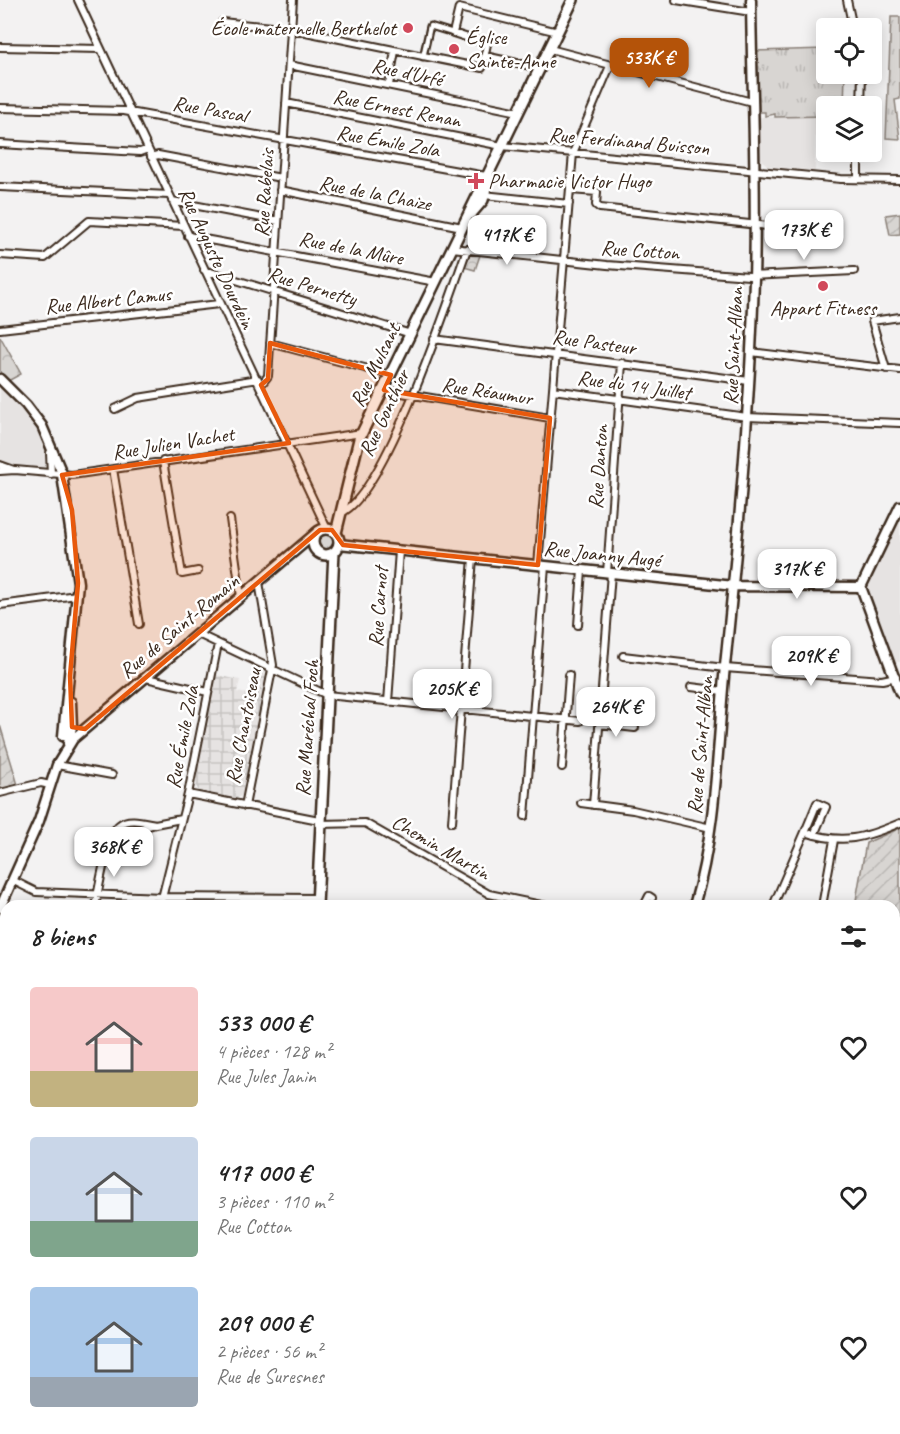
<!DOCTYPE html>
<html lang="fr">
<meta charset="utf-8">
<style>
:root{--surface:#fff;--page:#f2f2f2;--text:#222;--muted:#767676;--accent:#b45309}
body{margin:0;font-family:Caveat,sans-serif;background:var(--page);color:var(--text);height:100vh;display:flex;flex-direction:column;font-size:22px;white-space:nowrap}
*{box-sizing:border-box;margin:0}
p{font-size:20px;color:var(--muted)}
.icon{flex:none;width:33px;height:33px;fill:none;stroke:currentColor;stroke-width:2;stroke-linecap:round;stroke-linejoin:round}
.map{position:relative;flex:1;overflow:hidden}
.panel{position:absolute;left:0px;top:900px;width:900px;height:534px;display:flex;flex-direction:column;background:var(--surface);border-radius:18px 18px 0 0;box-shadow:0 3px 15px #0003}
.panel>*{flex:none}
.tools{position:absolute;left:816px;top:18px;display:grid;gap:12px}
.tools a{display:grid;place-items:center;width:66px;height:66px;border-radius:6px;background:var(--surface);box-shadow:0 3px 15px #0003;font-size:30px}
.price{position:absolute;translate:-50% -51px;padding:0 14px;border-radius:12px;background:#fff;color:#222;font-size:20px;line-height:39px;filter:drop-shadow(0 2px 3px #0008)}
.price::after{content:'';position:absolute;left:50%;top:36px;width:18px;height:14px;margin-left:-9px;background:inherit;clip-path:polygon(0 0,100% 0,50% 100%)}
.price.on{background:var(--accent);color:#fff}
ul{padding:0;list-style:none}
li{display:flex;align-items:center;gap:18px;height:150px;padding:0 30px}
li span{display:grid;place-items:center;flex:none;width:168px;height:120px;border-radius:6px;color:#555}
li>.icon{margin-inline-start:auto}
span .icon{width:72px;height:72px;fill:#fffc;stroke-width:1}
li b{font-size:26px}
h2{display:flex;justify-content:space-between;align-items:center;height:72px;padding:0 30px;font-size:26px}
.map>svg:first-child{display:block}
</style>
<div class="map">
<svg width="900" height="1434" viewBox="0 0 900 1434">
<defs>
<pattern id="industrial-grid" width="8" height="8" patternUnits="userSpaceOnUse" patternTransform="scale(1.5)"><rect width="8" height="8" fill="#e6e3e2"/><path d="M0 4h8M4 0v8" fill="none" stroke="#c6c3c1"/></pattern>
<pattern id="grass-tufts" width="24" height="20" patternUnits="userSpaceOnUse" patternTransform="scale(1.5)"><rect width="24" height="20" fill="#d8d5d2"/><path d="M3 7l-1-3M5 7V3M7 7l1-3M15 17l-1-3M17 17v-4M19 17l1-3" fill="none" stroke="#bab7b4"/></pattern>
<pattern id="forest-firs" width="22" height="20" patternUnits="userSpaceOnUse" patternTransform="scale(1.5)"><rect width="22" height="20" fill="#d8d5d2"/><path d="M5 1l3.5 6h-7zM16 11l3.5 6h-7z" fill="#bab7b4"/></pattern>
<pattern id="park-crowns" width="20" height="18" patternUnits="userSpaceOnUse" patternTransform="scale(1.5)"><rect width="20" height="18" fill="#d8d5d2"/><path d="M2 6a3 3 0 1 1 6 0M12 15a3 3 0 1 1 6 0" fill="none" stroke="#bab7b4"/></pattern>
<pattern id="garden-furrows" width="10" height="10" patternUnits="userSpaceOnUse" patternTransform="scale(1.5)"><rect width="10" height="10" fill="#d8d5d2"/><path d="M-1 1l2-2M0 10L10 0M9 11l2-2" fill="none" stroke="#bab7b4"/></pattern>
</defs>
<rect width="100%" height="100%" fill="#f3f2f2"/>
<filter id="ink" filterUnits="userSpaceOnUse"><feTurbulence type="fractalNoise" baseFrequency=".0167" numOctaves="2"/><feDisplacementMap in="SourceGraphic" scale="12" xChannelSelector="R" yChannelSelector="G"/><feConvolveMatrix kernelMatrix="1 2 1 2 8 2 1 2 1" color-interpolation-filters="sRGB"/></filter>
<g filter="url(#ink)">
<!-- built -->
<path fill="#e6e3e2" d="M757,117H816L815,171L768,166L758,156Z
M0,381L39,427L58,479L0,474Z
M900,520V662L892,661L868,591L871,576Z"/>
<!-- industrial -->
<path fill="url(#industrial-grid)" d="M254,666L264,671L266,678L243,795L237,798L199,791L195,785L196,770L216,675L240,680L237,692L248,694Z"/>
<!-- grass -->
<path fill="url(#grass-tufts)" stroke="#8a8078" stroke-width="1.5" d="M891,17H900V99L895,100L900,139L886,138Z
M826,49V74H845L844,106H826V116L775,117V114L765,116V112H755V51Z
M317 542a9 9 0 1 1 18 0a9 9 0 1 1-18 0Z"/>
<!-- forest -->
<path fill="url(#forest-firs)" stroke="#8a8078" stroke-width="1.5" d="M0,1009L6,1010V1045L0,1053Z"/>
<!-- park -->
<path fill="url(#park-crowns)" stroke="#8a8078" stroke-width="1.5" d="M471,253L480,255L475,270L464,267Z
M0,336L21,374L8,381L0,372Z
M900,1077V1126L894,1128V1078Z
M568,1428H745L747,1434H567Z"/>
<!-- garden -->
<path fill="url(#garden-furrows)" stroke="#8a8078" stroke-width="1.5" d="M900,213V234L890,235L886,215Z
M0,725L18,785L0,790Z
M900,828V1043L894,1045V906H855L866,843Z
M499,1428H568L567,1434H499Z"/>
<g fill="none" stroke-linecap="round" stroke-linejoin="round">
<!-- river -->
<path stroke="#b2aba7" stroke-width="10" d="M894,1118L900,1115
M670,1428L675,1434"/>
<!-- pedestrian casing -->
<g stroke="#3b2a1e" stroke-width="9">
<path id="pedestrian" d="M423,57L430,26L453,33"/>
</g>
<!-- minor casing -->
<g stroke="#3b2a1e" stroke-width="10">
<path id="minor" d="M78,0L327,529
M676,0L751,12
M847,0L853,28
M222,22L291,29L482,68L487,44L453,33L459,8L558,32
M0,47L101,49
M550,49L752,102
M485,56L540,68
M289,65L519,112
M389,85L395,51
M286,103L502,146L841,179L900,180
M861,106L862,74
M0,108L124,111L486,176
M0,144L140,152L148,149
M151,157L158,155L281,178
M858,179V152
M0,187L169,195
M280,190L462,227
M570,190L597,192L596,205L600,208L833,233
M484,195L569,204
M172,201L278,221
M188,236L436,282
M452,248L607,265L749,276L854,271
M0,255L45,258L89,221L184,226
M204,270L411,334
M0,329L219,304
M434,339L749,381
M270,343L391,375
M751,352L900,370
M886,369L872,321L900,317
M261,385L268,376L293,0
M384,390L550,418
M553,390L747,417L900,423
M115,409L138,398L258,379
M50,453L51,474
M163,461L182,574L198,571
M0,465L14,470
M113,469L139,624
M0,471L15,470L72,475L362,433
M341,513C385,495 449,300 467,249
M230,519L241,597
M538,565L573,153L610,66
M607,573L622,363
M0,605L77,595
M578,625L582,570
M198,634L327,695L580,721
M623,656L725,668L882,680L896,677
M146,678L208,692
M691,687L723,691
M388,702L399,551
M599,724L635,728
M57,765L112,775
M562,767L569,675
M0,793L41,783L50,785
M188,794L319,820
M581,803L633,810L711,828
M593,805L611,573
M245,806L273,665L259,582
M525,816L545,566
M452,822L473,558
M155,824L181,819
M319,824L365,823L489,894L546,906
M805,832L817,803L826,807L814,835
M12,880L36,892L162,897L317,898
M95,906C99,890 107,834 119,825C128,817 144,822 155,824L115,837L110,844
M160,906L188,794L218,644
M644,906L649,896L652,898
M773,906L805,832C843,845 864,838 900,823
M822,906L834,840
M0,1055L6,1048
M0,1200L6,1208
M894,1341H900
M176,1428L181,1434
M800,1428L804,1434
M827,1428L828,1434
M416,1434L419,1428
M865,1434L869,1428"/>
</g>
<!-- tertiary casing -->
<g stroke="#3b2a1e" stroke-width="13">
<path id="tertiary" d="M0,379L26,405L42,426L64,478
M62,475L78,583L63,736
M339,544L734,586L861,587
M861,587L900,693
M861,587L900,506
M68,743L72,727L71,702
M694,906C717,828 717,747 725,666C738,538 750,408 754,279C757,186 752,93 751,0
M0,908L39,821L57,765L73,739L316,533
M0,1006L6,1007
M764,1428L768,1434
M401,1434L402,1428"/>
</g>
<!-- secondary casing -->
<g stroke="#3b2a1e" stroke-width="14">
<path id="secondary" d="M471,214L483,200L489,176
M313 542a13 13 0 1 1 26 0a13 13 0 1 1-26 0Z
M336,533L359,439L573,0
M317,906L334,552
M280,1434L282,1428"/>
</g>
<!-- primary casing -->
<g stroke="#3b2a1e" stroke-width="15">
<path id="primary" d="M0,950L6,951
M0,958L6,959
M894,1059L900,1057
M894,1067L900,1066"/>
</g>
<!-- pedestrian -->
<use href="#pedestrian" stroke="#fff" stroke-width="4.5"/>
<!-- minor -->
<use href="#minor" stroke="#fff" stroke-width="6"/>
<!-- tertiary -->
<use href="#tertiary" stroke="#fff" stroke-width="8"/>
<!-- secondary -->
<use href="#secondary" stroke="#fff" stroke-width="9"/>
<!-- primary -->
<use href="#primary" stroke="#fff" stroke-width="10"/>
</g>
</g>
<!-- marked area -->
<path fill="#e8590c" fill-opacity="0.2" stroke="#e8590c" stroke-width="4.5" stroke-linejoin="round" d="M270,343L391,375L384,390L550,418L538,565L343,545L332,530H320L85,729L72,727L70,676L78,583L72,510L62,475L289,443L261,385L268,379Z"/>
<!-- markers -->
<g fill="#d1495b" stroke="#fff" stroke-width="2">
<circle cx="408" cy="28" r="6"/>
<circle cx="454" cy="49" r="6"/>
<path d="M473 172h6v6h6v6h-6v6h-6v-6h-6v-6h6z"/>
<circle cx="823" cy="286" r="6"/>
</g>
<g text-anchor="middle" dominant-baseline="central" stroke-width="5" stroke-linejoin="round" paint-order="stroke">
<!-- poi labels -->
<g font-size="21" fill="#3b2a1e" stroke="#fff" text-anchor="start">
<text x="396" y="28" text-anchor="end">École maternelle Berthelot</text>
<text x="466" y="37">Église<tspan x="466" dy="24">Sainte-Anne</tspan></text>
<text x="488" y="181">Pharmacie Victor Hugo</text>
<text x="823" y="308" text-anchor="middle">Appart Fitness</text>
</g>
<!-- street labels -->
<g font-size="21" fill="#3b2a1e" stroke="#fff">
<text transform="translate(407 72) rotate(12)">Rue d'Urfé</text>
<text transform="translate(397 108) rotate(11)">Rue Ernest Renan</text>
<text transform="translate(210 109) rotate(10)">Rue Pascal</text>
<text transform="translate(388 141) rotate(10)">Rue Émile Zola</text>
<text transform="translate(629 141) rotate(5)">Rue Ferdinand Buisson</text>
<text transform="translate(264 193) rotate(-86)">Rue Rabelais</text>
<text transform="translate(375 193) rotate(11)">Rue de la Chaize</text>
<text transform="translate(351 248) rotate(11)">Rue de la Mûre</text>
<text transform="translate(640 250) rotate(4)">Rue Cotton</text>
<text transform="translate(217 258) rotate(65)">Rue Auguste Dourdein</text>
<text transform="translate(312 286) rotate(17)">Rue Pernetty</text>
<text transform="translate(108 300) rotate(-6)">Rue Albert Camus</text>
<text transform="translate(594 342) rotate(8)">Rue Pasteur</text>
<text transform="translate(733 346) rotate(-87)">Rue Saint-Alban</text>
<text transform="translate(375 365) rotate(-64)">Rue Mulsant</text>
<text transform="translate(634 385) rotate(8)">Rue du 14 Juillet</text>
<text transform="translate(487 391) rotate(9)">Rue Réaumur</text>
<text transform="translate(384 413) rotate(-65)">Rue Gonthier</text>
<text transform="translate(173 443) rotate(-9)">Rue Julien Vachet</text>
<text transform="translate(598 467) rotate(-86)">Rue Danton</text>
<text transform="translate(602 554) rotate(6)">Rue Joanny Augé</text>
<text transform="translate(378 607) rotate(-86)">Rue Carnot</text>
<text transform="translate(179 626) rotate(-40)">Rue de Saint-Romain</text>
<text transform="translate(243 726) rotate(-79)">Rue Chantoiseau</text>
<text transform="translate(307 728) rotate(-86)">Rue Maréchal Foch</text>
<text transform="translate(182 737) rotate(-79)">Rue Émile Zola</text>
<text transform="translate(700 745) rotate(-85)">Rue de Saint-Alban</text>
<text transform="translate(441 847) rotate(30)">Chemin Martin</text>
</g>
</g>
</svg>
<div class="tools">
<a><svg class="icon" aria-label="locate" viewBox="0 0 24 24"><circle cx="12" cy="12" r="6"/><path d="M12 2v4M12 18v4M2 12h4M18 12h4"/></svg></a>
<a><svg class="icon" aria-label="layers" viewBox="0 0 24 24"><path d="M12 4l9 5-9 5-9-5zM3 14l9 5 9-5"/></svg></a>
</div>
<b class="price on" style="left:649px;top:89px">533K €</b>
<b class="price" style="left:804px;top:261px">173K €</b>
<b class="price" style="left:507px;top:266px">417K €</b>
<b class="price" style="left:797px;top:600px">317K €</b>
<b class="price" style="left:811px;top:687px">209K €</b>
<b class="price" style="left:452px;top:720px">205K €</b>
<b class="price" style="left:616px;top:738px">264K €</b>
<b class="price" style="left:114px;top:878px">368K €</b>
<section class="panel">
<h2>8 biens<svg class="icon" aria-label="filters" viewBox="0 0 24 24"><path d="M4 7h16M4 17h16"/><circle cx="9" cy="7" r="2"/><circle cx="15" cy="17" r="2"/></svg></h2>
<ul>
<li><span style="background:linear-gradient(#f6c9c9 70%,#c2b280 0)"><svg class="icon" aria-label="home" viewBox="0 0 24 24"><path d="M3 11l9-7 9 7M6 9v11h12V9"/></svg></span><div><b>533 000 €</b><p>4 pièces · 128 m²</p><p>Rue Jules Janin</p></div><svg class="icon" aria-label="heart" viewBox="0 0 24 24"><path d="M12 20l-8-8c-3-5 5-10 8-4 3-6 11-1 8 4z"/></svg></li>
<li><span style="background:linear-gradient(#c9d6e8 70%,#7fa58c 0)"><svg class="icon" aria-label="home" viewBox="0 0 24 24"><path d="M3 11l9-7 9 7M6 9v11h12V9"/></svg></span><div><b>417 000 €</b><p>3 pièces · 110 m²</p><p>Rue Cotton</p></div><svg class="icon" aria-label="heart" viewBox="0 0 24 24"><path d="M12 20l-8-8c-3-5 5-10 8-4 3-6 11-1 8 4z"/></svg></li>
<li><span style="background:linear-gradient(#a9c7e8 75%,#9aa5b1 0)"><svg class="icon" aria-label="home" viewBox="0 0 24 24"><path d="M3 11l9-7 9 7M6 9v11h12V9"/></svg></span><div><b>209 000 €</b><p>2 pièces · 56 m²</p><p>Rue de Suresnes</p></div><svg class="icon" aria-label="heart" viewBox="0 0 24 24"><path d="M12 20l-8-8c-3-5 5-10 8-4 3-6 11-1 8 4z"/></svg></li>
</ul>
</section>
</div>
